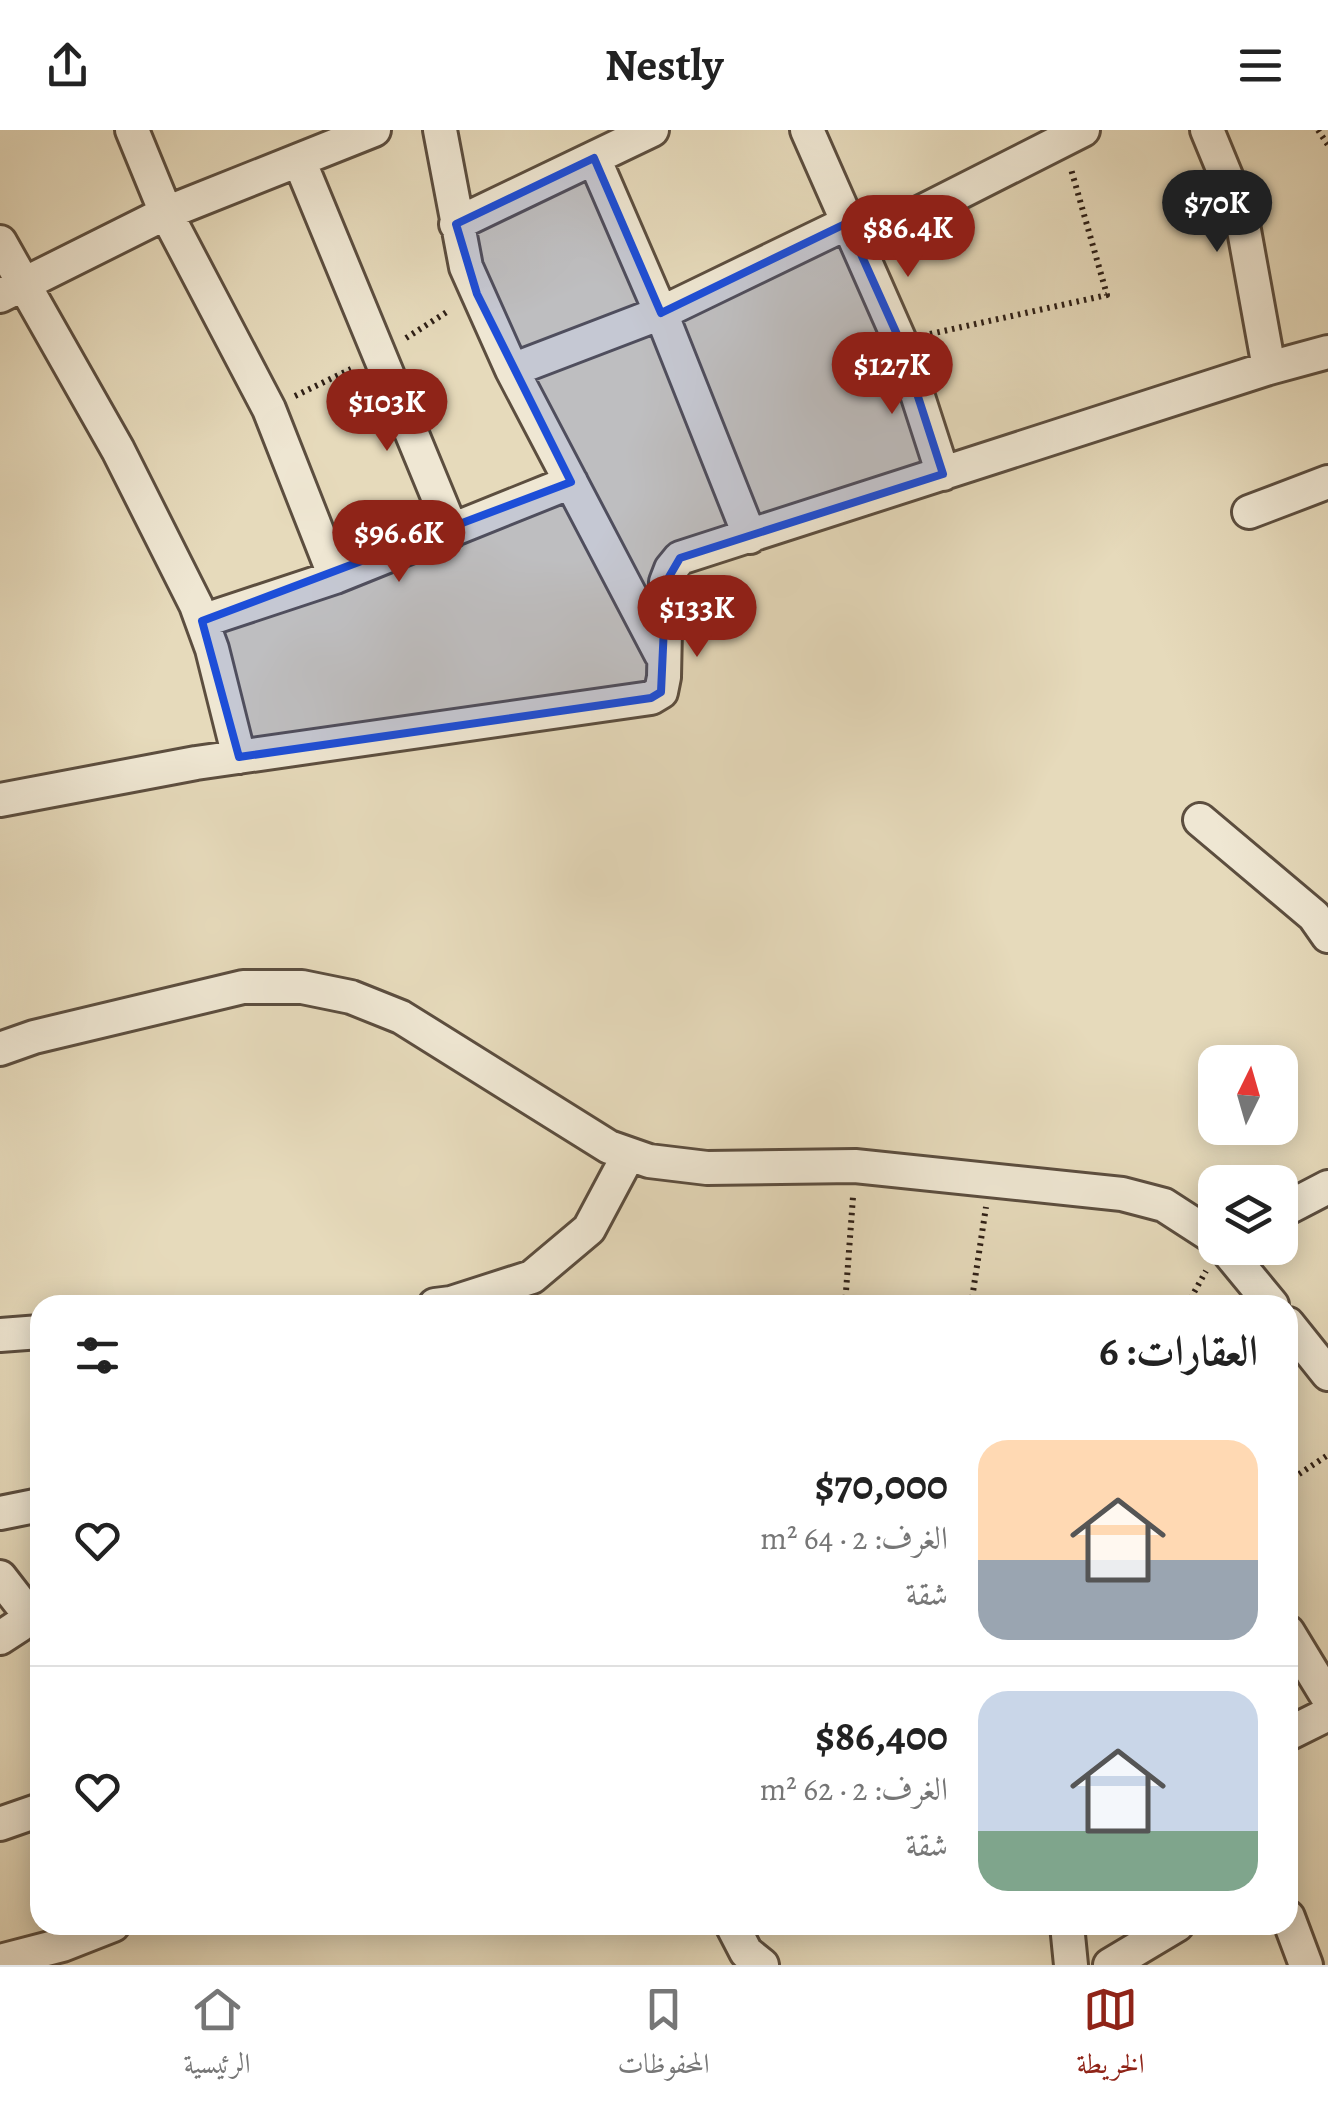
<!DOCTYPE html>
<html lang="ar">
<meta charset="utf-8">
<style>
:root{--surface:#fff;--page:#f2f2f2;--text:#222;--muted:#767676;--line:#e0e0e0;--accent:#8f2418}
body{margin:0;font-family:Alegreya,Amiri,serif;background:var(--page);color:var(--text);direction:rtl;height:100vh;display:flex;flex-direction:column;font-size:38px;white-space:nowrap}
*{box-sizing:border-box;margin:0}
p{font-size:32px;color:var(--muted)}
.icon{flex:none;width:55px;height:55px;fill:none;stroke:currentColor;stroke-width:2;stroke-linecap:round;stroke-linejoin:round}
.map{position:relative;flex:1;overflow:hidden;direction:ltr}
.drawer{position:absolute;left:30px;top:1165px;width:1268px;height:640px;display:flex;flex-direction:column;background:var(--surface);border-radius:30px;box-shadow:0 5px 25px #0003;direction:rtl}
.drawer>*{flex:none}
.needle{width:65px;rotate:5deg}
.tools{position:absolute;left:1198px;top:915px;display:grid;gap:20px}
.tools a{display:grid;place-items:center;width:100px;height:100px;border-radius:20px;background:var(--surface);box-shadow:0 5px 25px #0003;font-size:50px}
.price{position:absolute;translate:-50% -85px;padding:0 22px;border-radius:35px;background:var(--accent);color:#fff;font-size:32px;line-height:65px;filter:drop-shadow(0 2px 5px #0008)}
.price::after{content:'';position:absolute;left:50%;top:60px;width:30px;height:22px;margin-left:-15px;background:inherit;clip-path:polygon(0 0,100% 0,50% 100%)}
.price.current{background:#222;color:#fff}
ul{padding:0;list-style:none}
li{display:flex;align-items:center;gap:30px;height:250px;padding:0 40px}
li+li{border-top:2px solid var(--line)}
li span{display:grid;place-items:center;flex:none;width:280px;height:200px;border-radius:30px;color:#555}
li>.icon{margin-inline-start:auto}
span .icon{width:120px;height:120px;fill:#fffc;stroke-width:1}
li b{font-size:42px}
h2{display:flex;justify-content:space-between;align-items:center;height:120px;padding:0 40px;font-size:42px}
header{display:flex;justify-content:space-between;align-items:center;height:130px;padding:0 40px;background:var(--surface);font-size:45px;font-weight:700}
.dock{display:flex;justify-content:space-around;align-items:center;height:140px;border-top:2px solid var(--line);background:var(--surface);font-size:28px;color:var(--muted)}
.dock a{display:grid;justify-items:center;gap:5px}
.dock .current{color:var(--accent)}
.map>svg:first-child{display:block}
</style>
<header><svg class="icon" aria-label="menu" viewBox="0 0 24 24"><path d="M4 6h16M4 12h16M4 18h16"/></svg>Nestly<svg class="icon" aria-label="share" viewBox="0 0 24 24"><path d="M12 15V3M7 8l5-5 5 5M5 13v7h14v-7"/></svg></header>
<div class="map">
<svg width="1328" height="1835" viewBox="0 0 1328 1835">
<rect width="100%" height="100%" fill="#e6dabb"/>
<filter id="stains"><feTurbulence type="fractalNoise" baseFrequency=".002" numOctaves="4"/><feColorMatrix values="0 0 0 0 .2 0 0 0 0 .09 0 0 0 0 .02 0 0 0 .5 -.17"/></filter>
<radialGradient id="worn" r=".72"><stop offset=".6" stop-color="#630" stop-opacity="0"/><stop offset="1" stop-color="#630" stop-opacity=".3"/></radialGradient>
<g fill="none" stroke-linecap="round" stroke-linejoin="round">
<!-- minor casing -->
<g stroke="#5c4e3f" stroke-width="38">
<path id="minor" d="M132,0L166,83L269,279L335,447
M440,0L466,137L512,240L661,183L847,93
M807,0L900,211L943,344
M1207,0L1233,63L1244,100L1269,238
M594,28L661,183L750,407
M299,30L452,401
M456,94L652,0
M0,112L118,320L196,475L212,519L239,627
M858,114L1083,0
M0,166L166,83L374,0
M512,240L661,524
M1249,382L1328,352
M202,491L335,447L571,352
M0,670L196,633L651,568L661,562L664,547L666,452L671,439L680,428L1269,238L1328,222
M1200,690L1314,786L1328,806
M0,919L34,907L243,857H302L351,867L401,887L609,1017L649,1031L707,1038L855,1036L1122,1064L1164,1075L1215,1108
M1280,1082L1328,1057
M1225,1118L1272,1175
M435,1175L451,1173L532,1147L589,1099L629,1024
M1288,1194L1328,1244
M0,1205L40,1202
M0,1383L40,1375
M0,1447L24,1478L26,1487L20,1495L0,1508
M1288,1502L1328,1568
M1288,1604L1328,1584
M0,1694L40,1680
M1288,1787L1306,1835
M732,1795L746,1822L762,1835
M1067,1795L1071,1835
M0,1831L62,1815L113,1795
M1110,1835L1177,1795"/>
</g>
<!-- path -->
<path stroke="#2e1f16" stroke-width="6" stroke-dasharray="2.5 5" stroke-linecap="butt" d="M1318,0L1328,15
M930,204L1107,165L1071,39
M406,208L450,180
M295,266L351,239
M845,1175L853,1067
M971,1175L986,1077
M1187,1175L1206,1141
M1288,1268L1300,1259
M1288,1354L1293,1348L1328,1325"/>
<!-- minor -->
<use href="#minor" stroke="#efe7d3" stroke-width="32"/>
</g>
<!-- marked area -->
<path fill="#1d4ed8" fill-opacity="0.2" stroke="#1d4ed8" stroke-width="8" stroke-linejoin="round" d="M594,28L661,183L847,93L900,211L943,344L680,428L666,452L661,562L651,568L239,627L202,491L571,352L477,164L456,94Z"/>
<rect width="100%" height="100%" filter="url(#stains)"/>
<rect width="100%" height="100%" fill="url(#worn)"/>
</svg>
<div class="tools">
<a><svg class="needle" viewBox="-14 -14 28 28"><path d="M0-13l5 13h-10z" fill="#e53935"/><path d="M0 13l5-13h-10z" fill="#767676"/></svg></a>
<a><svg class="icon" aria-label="layers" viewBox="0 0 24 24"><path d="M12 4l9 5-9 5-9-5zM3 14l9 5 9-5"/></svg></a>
</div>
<b class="price current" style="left:1217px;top:125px">$70K</b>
<b class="price" style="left:908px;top:150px">$86.4K</b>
<b class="price" style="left:892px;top:287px">$127K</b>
<b class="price" style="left:387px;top:324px">$103K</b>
<b class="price" style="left:399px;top:455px">$96.6K</b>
<b class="price" style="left:697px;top:530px">$133K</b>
<section class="drawer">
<h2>العقارات: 6<svg class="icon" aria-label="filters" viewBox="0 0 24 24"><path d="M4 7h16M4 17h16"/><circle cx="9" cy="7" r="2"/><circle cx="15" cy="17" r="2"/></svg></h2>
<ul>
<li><span style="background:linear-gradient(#ffd9b3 60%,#9aa5b1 0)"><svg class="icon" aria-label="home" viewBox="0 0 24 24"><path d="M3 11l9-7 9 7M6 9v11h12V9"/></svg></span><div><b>$70,000</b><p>الغرف: 2 · 64 m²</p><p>شقة</p></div><svg class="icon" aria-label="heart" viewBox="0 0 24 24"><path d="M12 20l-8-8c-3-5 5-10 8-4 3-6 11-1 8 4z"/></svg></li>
<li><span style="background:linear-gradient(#c9d6e8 70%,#7fa58c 0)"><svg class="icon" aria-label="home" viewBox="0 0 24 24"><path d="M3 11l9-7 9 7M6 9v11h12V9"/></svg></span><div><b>$86,400</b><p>الغرف: 2 · 62 m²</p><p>شقة</p></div><svg class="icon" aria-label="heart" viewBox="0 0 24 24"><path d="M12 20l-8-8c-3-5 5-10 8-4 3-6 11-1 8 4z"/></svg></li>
</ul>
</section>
</div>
<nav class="dock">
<a class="current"><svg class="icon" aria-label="map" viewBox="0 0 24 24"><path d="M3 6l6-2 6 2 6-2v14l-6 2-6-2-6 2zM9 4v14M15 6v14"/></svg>الخريطة</a>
<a><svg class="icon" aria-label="saved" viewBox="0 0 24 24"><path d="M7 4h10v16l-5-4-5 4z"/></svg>المحفوظات</a>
<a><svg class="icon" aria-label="home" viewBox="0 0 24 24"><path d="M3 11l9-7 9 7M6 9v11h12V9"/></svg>الرئيسية</a>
</nav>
